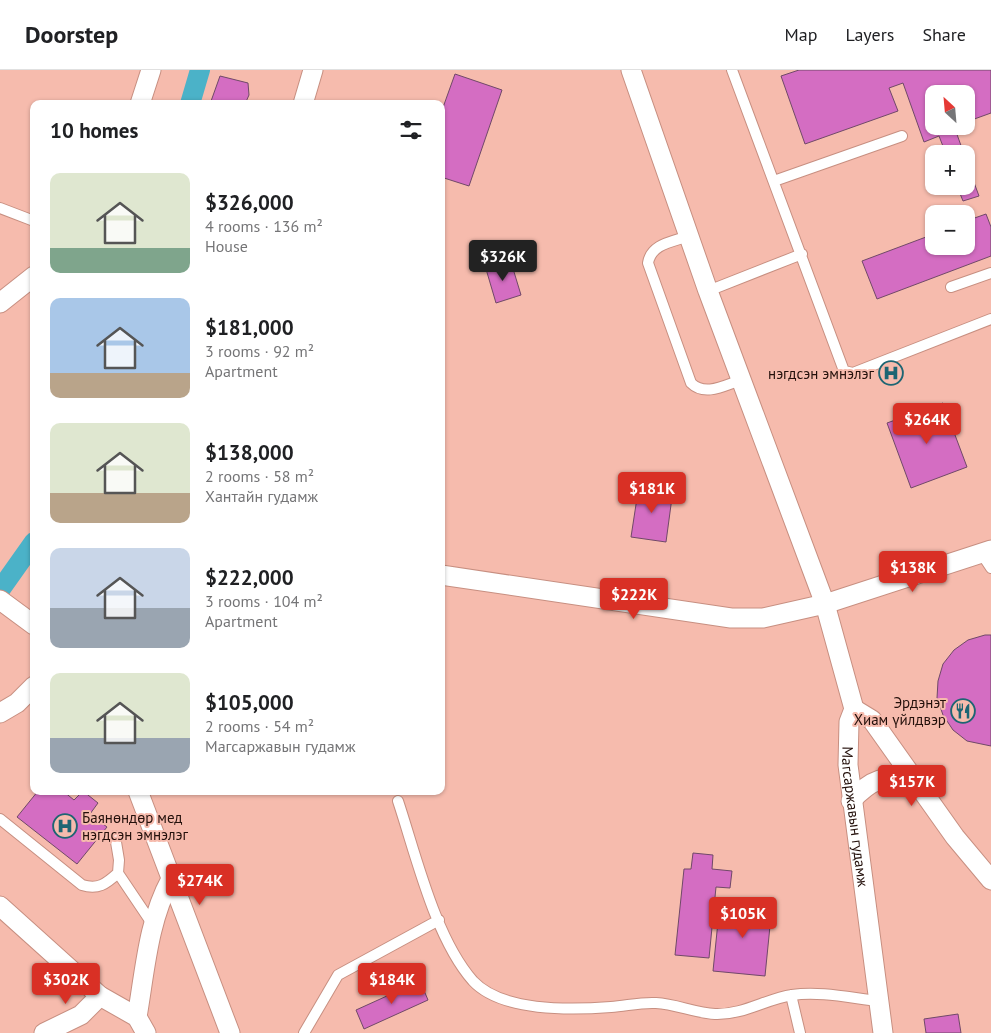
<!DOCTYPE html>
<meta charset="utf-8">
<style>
:root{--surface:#fff;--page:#f6f6f6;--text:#202124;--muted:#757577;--line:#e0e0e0;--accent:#d93025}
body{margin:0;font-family:"PT Sans",sans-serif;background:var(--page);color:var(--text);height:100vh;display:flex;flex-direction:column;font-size:19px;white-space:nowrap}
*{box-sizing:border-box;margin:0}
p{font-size:16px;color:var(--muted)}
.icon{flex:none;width:28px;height:28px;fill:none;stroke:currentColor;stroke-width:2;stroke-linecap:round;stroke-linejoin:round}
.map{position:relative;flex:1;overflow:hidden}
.side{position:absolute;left:30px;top:30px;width:415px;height:695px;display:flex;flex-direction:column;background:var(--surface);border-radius:10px;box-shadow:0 1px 4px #0004}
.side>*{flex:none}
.needle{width:32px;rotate:334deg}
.fabs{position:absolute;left:925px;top:15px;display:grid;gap:10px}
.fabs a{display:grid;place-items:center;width:50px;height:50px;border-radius:10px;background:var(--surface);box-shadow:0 1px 4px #0004;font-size:25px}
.price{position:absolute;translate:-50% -42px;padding:0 11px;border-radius:5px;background:var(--accent);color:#fff;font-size:16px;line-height:32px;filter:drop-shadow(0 1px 2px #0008)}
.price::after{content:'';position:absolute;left:50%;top:30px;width:15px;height:11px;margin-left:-8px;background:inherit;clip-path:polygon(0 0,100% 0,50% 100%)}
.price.selected{background:#222;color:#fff}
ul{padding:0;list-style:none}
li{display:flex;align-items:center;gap:15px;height:125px;padding:0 20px}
li span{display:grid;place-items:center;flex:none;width:140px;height:100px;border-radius:10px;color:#555}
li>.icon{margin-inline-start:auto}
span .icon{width:60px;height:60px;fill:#fffc;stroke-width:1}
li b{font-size:21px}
h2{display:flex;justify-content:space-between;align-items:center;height:60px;padding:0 20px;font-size:21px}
header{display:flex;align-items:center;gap:30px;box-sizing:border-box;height:70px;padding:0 25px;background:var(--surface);border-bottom:1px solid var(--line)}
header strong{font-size:24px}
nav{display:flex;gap:28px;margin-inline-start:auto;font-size:18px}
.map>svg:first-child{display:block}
</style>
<header>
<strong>Doorstep</strong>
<nav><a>Map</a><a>Layers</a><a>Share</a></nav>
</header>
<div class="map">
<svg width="991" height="963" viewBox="0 0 991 963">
<rect width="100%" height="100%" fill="#f6bbad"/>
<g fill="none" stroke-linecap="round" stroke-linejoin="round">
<!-- canal -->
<path stroke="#4bb2c8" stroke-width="20" d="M190,34L200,0
M0,520L34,472"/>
</g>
<!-- building -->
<path fill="#d46dc2" stroke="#704968" d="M799,0H991V43L966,52V24H934V56H954L964,84H946L939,66L924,72L903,13L889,18L898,41L805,74L781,6Z
M455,4L502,20L469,116L441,107V43Z
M220,6L248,13L249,25L245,34H210Z
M966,91L979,126L963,131L957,116H966Z
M986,144L991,157V186L877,229L862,191L934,164V176H966V151Z
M511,192L521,225L496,233L486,199Z
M943,333L967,397L911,418L887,353Z
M639,415L673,420L666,472L631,467Z
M985,565H991V676L967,671L953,660L943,645L937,628L938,611L943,594L954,580L968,570Z
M38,721H63L74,730L83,721L98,733L90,744L107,757L77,794L17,747Z
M693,783L713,785L712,799L732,801L730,818L716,817L709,888L675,885L684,799H691Z
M720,832L772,836L765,906L713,901Z
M420,911L428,930L364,959L356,940Z
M958,944L961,963H926L924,949Z"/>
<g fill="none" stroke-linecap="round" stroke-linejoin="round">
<!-- lane casing -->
<g stroke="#c78f81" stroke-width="12">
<path id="lane" d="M732,0L844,301L853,303L991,249
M774,111L902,66
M0,138L34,151
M689,166C672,172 651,174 648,193L691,313C705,327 725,315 741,310
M951,217L991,203
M708,221L802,184
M981,483L991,498
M398,731C416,785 435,868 473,911C502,942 572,940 611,937C626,936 641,932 656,933C676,934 695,943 715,944C743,945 766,929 792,925C820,921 851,928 879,931
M0,749L82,815C98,820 106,814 118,803L153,855
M115,766L119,790L118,803
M791,925L800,963
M304,963L338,905L439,850"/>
</g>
<!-- street casing -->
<g stroke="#c78f81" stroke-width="21">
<g id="street">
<path id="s1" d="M631,0L708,221L825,534L854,639L849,652L848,695L883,963"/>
<path d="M140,34L151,0"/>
<path d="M303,34L313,0"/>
<path d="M0,233L34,206"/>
<path d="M441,505L731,548H763L825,534L991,480"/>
<path d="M0,530L34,555"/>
<path d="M854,639L872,650L955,767L991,810"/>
<path d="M0,643L17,633L34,616"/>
<path d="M138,721L230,963"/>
<path d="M851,731C872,708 884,706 913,709"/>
<path d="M0,836L100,926L137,947L146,963"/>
<path d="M137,947C145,901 148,851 171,809"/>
<path d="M44,963L81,945L100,926"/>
</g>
</g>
<!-- lane -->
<use href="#lane" stroke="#fff" stroke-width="10"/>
<!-- street -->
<use href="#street" stroke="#fff" stroke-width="19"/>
</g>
<!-- icons -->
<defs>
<g id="hospital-ring" transform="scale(1.25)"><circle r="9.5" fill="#f6bbad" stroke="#1d6573" stroke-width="1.5"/><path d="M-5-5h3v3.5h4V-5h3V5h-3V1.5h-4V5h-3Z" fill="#1d6573"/></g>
<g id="restaurant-ring" transform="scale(1.25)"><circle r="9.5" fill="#f6bbad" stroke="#1d6573" stroke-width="1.5"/><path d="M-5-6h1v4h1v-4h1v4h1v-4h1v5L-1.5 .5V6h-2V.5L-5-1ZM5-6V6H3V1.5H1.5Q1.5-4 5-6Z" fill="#1d6573"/></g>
</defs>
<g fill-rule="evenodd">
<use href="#hospital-ring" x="891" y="303"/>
<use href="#restaurant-ring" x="963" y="641"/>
<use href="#hospital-ring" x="65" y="756"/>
</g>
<g text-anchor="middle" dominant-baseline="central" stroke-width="4" stroke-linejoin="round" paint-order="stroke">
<!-- poi labels -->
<g font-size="15" fill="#24100b" stroke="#f6bbad" text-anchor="end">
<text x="874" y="303">нэгдсэн эмнэлэг</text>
<text x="946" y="632">Эрдэнэт<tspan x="946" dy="17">Хиам үйлдвэр</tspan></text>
<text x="82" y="747" text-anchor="start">Баянөндөр мед<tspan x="82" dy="17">нэгдсэн эмнэлэг</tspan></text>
</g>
<!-- street labels -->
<g font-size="15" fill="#24100b" stroke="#f6bbad">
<text stroke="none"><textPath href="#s1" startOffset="786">Магсаржавын гудамж</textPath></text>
</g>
</g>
</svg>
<div class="fabs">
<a><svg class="needle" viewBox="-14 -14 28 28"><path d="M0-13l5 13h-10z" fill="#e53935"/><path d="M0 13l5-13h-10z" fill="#757577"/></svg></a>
<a>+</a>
<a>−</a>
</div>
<b class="price selected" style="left:503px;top:212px">$326K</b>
<b class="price" style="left:927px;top:375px">$264K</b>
<b class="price" style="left:652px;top:444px">$181K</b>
<b class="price" style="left:913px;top:523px">$138K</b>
<b class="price" style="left:634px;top:550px">$222K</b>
<b class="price" style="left:912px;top:737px">$157K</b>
<b class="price" style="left:200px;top:836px">$274K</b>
<b class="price" style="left:743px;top:869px">$105K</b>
<b class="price" style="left:66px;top:935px">$302K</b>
<b class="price" style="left:392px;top:935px">$184K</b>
<section class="side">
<h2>10 homes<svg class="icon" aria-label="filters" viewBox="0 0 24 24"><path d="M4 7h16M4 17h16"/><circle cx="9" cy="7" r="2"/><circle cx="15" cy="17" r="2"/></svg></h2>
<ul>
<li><span style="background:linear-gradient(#dfe7d0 75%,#7fa58c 0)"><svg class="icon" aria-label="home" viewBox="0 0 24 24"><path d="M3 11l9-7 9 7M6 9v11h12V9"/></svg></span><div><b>$326,000</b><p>4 rooms · 136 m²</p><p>House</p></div></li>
<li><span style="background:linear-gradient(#a9c7e8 75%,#b9a48a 0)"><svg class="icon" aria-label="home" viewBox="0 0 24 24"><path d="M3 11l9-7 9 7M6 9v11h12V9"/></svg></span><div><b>$181,000</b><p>3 rooms · 92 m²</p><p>Apartment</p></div></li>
<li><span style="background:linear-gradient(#dfe7d0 70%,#b9a48a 0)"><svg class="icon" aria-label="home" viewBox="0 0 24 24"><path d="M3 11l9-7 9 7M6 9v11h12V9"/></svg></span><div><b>$138,000</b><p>2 rooms · 58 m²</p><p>Хантайн гудамж</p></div></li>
<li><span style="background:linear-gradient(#c9d6e8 60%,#9aa5b1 0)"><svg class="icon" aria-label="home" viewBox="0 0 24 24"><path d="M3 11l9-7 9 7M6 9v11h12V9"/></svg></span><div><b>$222,000</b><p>3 rooms · 104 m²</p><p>Apartment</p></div></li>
<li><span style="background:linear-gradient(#dfe7d0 65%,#9aa5b1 0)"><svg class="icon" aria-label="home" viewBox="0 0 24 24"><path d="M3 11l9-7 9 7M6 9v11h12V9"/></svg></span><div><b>$105,000</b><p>2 rooms · 54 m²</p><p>Магсаржавын гудамж</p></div></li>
</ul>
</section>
</div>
